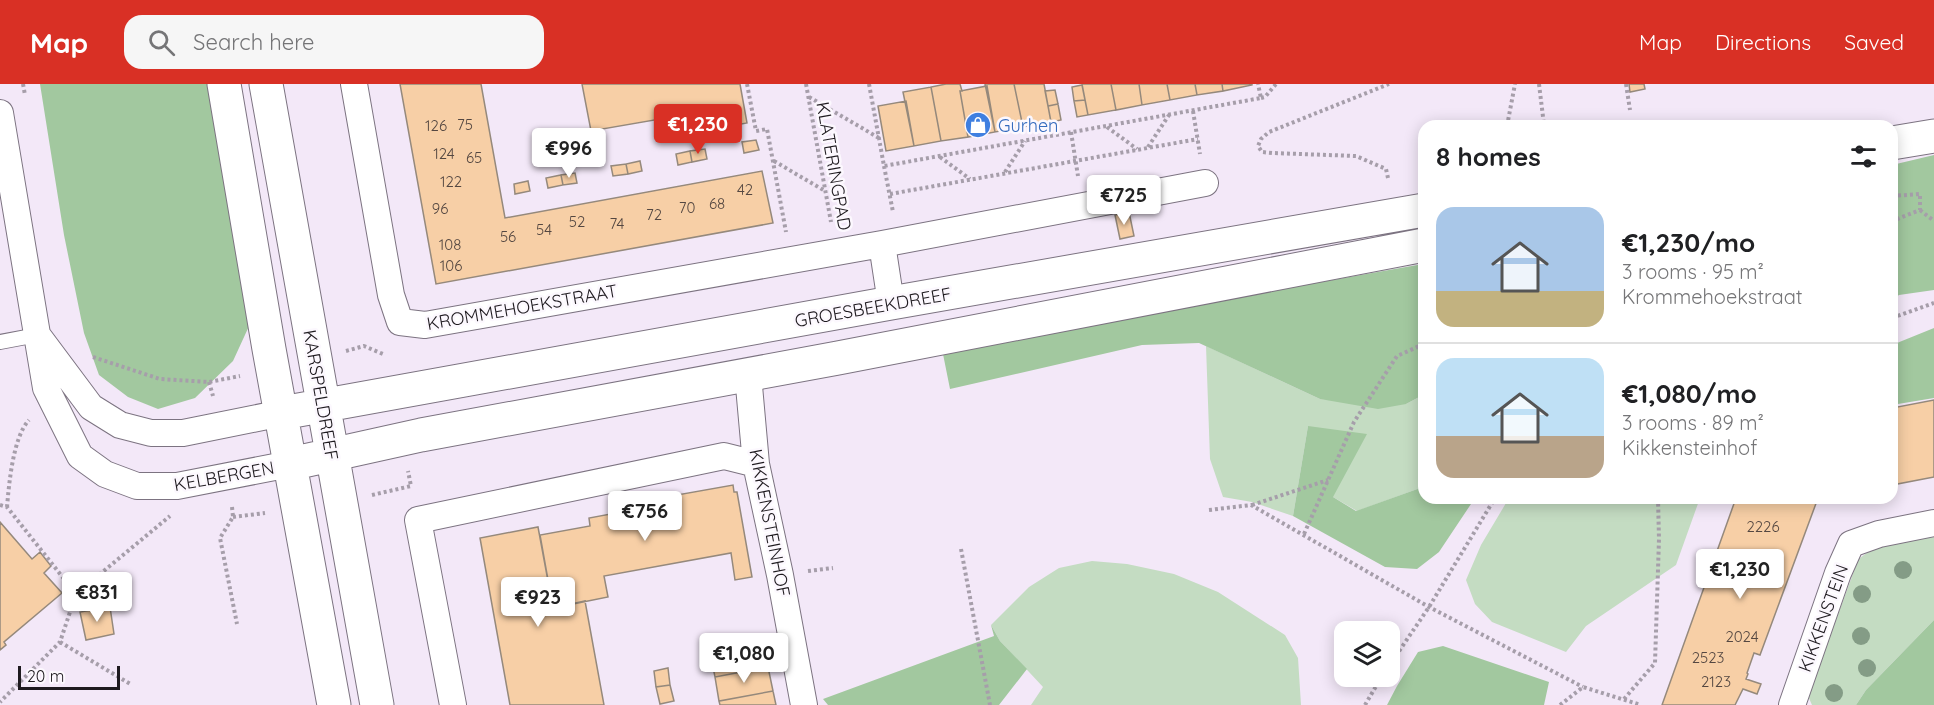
<!DOCTYPE html>
<meta charset="utf-8">
<style>
:root{--surface:#fff;--page:#f6f6f6;--text:#202124;--muted:#757577;--line:#e0e0e0;--accent:#d93025}
body{margin:0;font-family:Quicksand,sans-serif;background:var(--page);color:var(--text);height:100vh;display:flex;flex-direction:column;font-size:22px;white-space:nowrap}
*{box-sizing:border-box;margin:0}
p{font-size:20px;color:var(--muted)}
.icon{flex:none;width:33px;height:33px;fill:none;stroke:currentColor;stroke-width:2;stroke-linecap:round;stroke-linejoin:round}
.map{position:relative;flex:1;overflow:hidden}
.sheet{position:absolute;left:1418px;top:36px;width:480px;height:384px;display:flex;flex-direction:column;background:var(--surface);border-radius:18px;box-shadow:0 3px 15px #0003}
.sheet>*{flex:none}
.buttons{position:absolute;left:1334px;top:537px;display:grid;gap:12px}
.buttons a{display:grid;place-items:center;width:66px;height:66px;border-radius:12px;background:var(--surface);box-shadow:0 3px 15px #0003;font-size:30px}
.scale{position:absolute;left:18px;bottom:15px;width:102px;box-sizing:border-box;padding-left:6px;border:3px solid #1e1a1f;border-top:0;font-size:16px;line-height:21px;white-space:nowrap;color:#1e1a1f;-webkit-text-stroke:4px #fcf8fe;paint-order:stroke}
.price{position:absolute;translate:-50% -51px;padding:0 14px;border-radius:6px;background:#fff;color:#222;font-size:20px;line-height:39px;filter:drop-shadow(0 2px 3px #0008)}
.price::after{content:'';position:absolute;left:50%;top:36px;width:18px;height:14px;margin-left:-9px;background:inherit;clip-path:polygon(0 0,100% 0,50% 100%)}
.price.selected{background:var(--accent);color:#fff}
ul{padding:0;list-style:none}
li{display:flex;align-items:center;gap:18px;height:150px;padding:0 18px}
li+li{border-top:2px solid var(--line)}
li span{display:grid;place-items:center;flex:none;width:168px;height:120px;border-radius:18px;color:#555}
li>.icon{margin-inline-start:auto}
span .icon{width:72px;height:72px;fill:#fffc;stroke-width:1}
li b{font-size:26px}
h2{display:flex;justify-content:space-between;align-items:center;height:72px;padding:0 18px;font-size:26px}
header{display:flex;align-items:center;gap:36px;box-sizing:border-box;height:84px;padding:0 30px;background:var(--accent);color:#fff}
header strong{font-size:28px}
nav{display:flex;gap:33px;margin-inline-start:auto;font-size:21px}
.search{width:420px;height:54px;background:var(--page);display:flex;align-items:center;gap:15px;box-sizing:border-box;padding:0 21px;border-radius:18px;color:var(--muted);font-size:22px}
.map>svg:first-child{display:block}
</style>
<header>
<strong>Map</strong>
<div class="search"><svg class="icon" aria-label="search" viewBox="0 0 24 24"><circle cx="10" cy="10" r="6"/><path d="M15 15l6 6"/></svg>Search here</div>
<nav><a>Map</a><a>Directions</a><a>Saved</a></nav>
</header>
<div class="map">
<svg width="1934" height="621" viewBox="0 0 1934 621">
<rect width="100%" height="100%" fill="#f3e8f8"/>
<!-- green -->
<path fill="#c4dcc2" d="M1206,262L1320,315L1406,320L1423,311V403L1357,427L1333,413L1308,342L1293,432L1252,418L1223,413L1210,375Z
M1509,414H1700L1676,481L1586,542L1566,568L1492,538L1475,520L1466,496L1481,461Z
M1934,453V536L1866,606L1856,621H1812L1808,612L1858,476C1877,457 1909,457 1934,453Z
M1092,477L1127,480L1174,490L1218,508L1285,551L1298,574L1301,621H1031L1043,603L1000,557L991,541L1029,503L1059,484Z"/>
<!-- forest -->
<path fill="#a2c89f" d="M40,0H209L250,240L233,277L195,314L158,325L128,313L99,291L84,249L64,151Z
M1934,71V206L1899,211L1892,216V81Z
M1423,180V311L1406,320L1378,325L1320,315L1199,259L1142,261L950,305L942,265Z
M1934,244V314L1892,321V261Z
M1308,342L1367,350L1333,413L1356,427L1423,403L1424,414H1475L1439,468L1417,485L1385,483L1293,432Z
M1934,536V621H1856L1866,606Z
M991,541L1000,557L1027,585L999,621H828L823,615L994,552Z
M1443,562L1549,598L1544,621H1387L1397,602L1418,568Z"/>
<!-- building -->
<path fill="#f7cfa6" stroke="#95897c" stroke-width="1.5" d="M400,0H481L505,134L762,87L773,139L436,200Z
M582,0H740L747,39L687,50L683,31L591,47Z
M946,0H960L962,7H960L968,53L941,57L931,3Z
M985,0H1014L1023,43L995,48Z
M1014,0H1044L1051,38L1023,43Z
M1082,0H1111L1116,26L1088,31Z
M1111,0H1139L1142,21L1116,26Z
M1139,0H1167L1170,16L1142,21Z
M1167,0H1195L1197,11L1170,16Z
M1195,0H1222L1223,7L1197,11Z
M1222,0H1252V1L1223,7Z
M1629,0H1644L1645,5L1630,8Z
M1082,1L1085,16L1074,17L1072,3Z
M987,2L995,48L968,53L960,7Z
M931,3L941,57L914,62L903,8Z
M1055,6L1058,20L1048,22L1045,7Z
M1085,16L1088,31L1077,33L1074,17Z
M906,17L914,62L886,67L878,22Z
M1058,20L1061,36L1051,38L1048,22Z
M756,56L759,66L744,69L742,58Z
M705,65L707,75L692,78L690,67Z
M690,67L692,78L678,81L676,70Z
M640,77L642,87L628,90L626,80Z
M626,80L628,90L613,92L611,82Z
M575,89L577,99L563,101L561,91Z
M561,91L563,101L548,104L546,94Z
M528,97L530,107L515,110L514,100Z
M1129,128L1134,152L1120,155L1115,131Z
M1934,316V393L1892,401V324Z
M733,401L734,408H737L752,493L735,496L731,469L604,492L608,513L553,524L540,451L590,442L589,434L627,427L626,420Z
M1736,414H1818L1760,571L1754,569L1747,589L1748,590L1746,595L1761,600L1757,610L1743,605L1735,621H1662Z
M0,438L32,475L40,468L51,482L44,489L62,509L4,558L6,561L0,566Z
M538,443L553,524L585,517L604,621H510L480,454Z
M110,523L114,550L86,556L80,528Z
M764,559L768,583L715,593L710,569Z
M768,583L773,607L719,617L715,593Z
M668,584L670,601L656,603L654,587Z
M670,601L674,617L660,620L656,603Z
M773,607L776,621H720L719,617Z"/>
<g fill="none" stroke-linecap="round" stroke-linejoin="round">
<!-- service casing -->
<g stroke="#7c7381" stroke-width="16">
<path id="service" d="M0,258L37,251"/>
</g>
<!-- minor casing -->
<g stroke="#7c7381" stroke-width="28">
<path id="minor" d="M354,0L391,211L400,238L425,241L882,160L1205,99
M0,29L46,304L80,372L105,390L137,402H177L290,380
M882,160L891,219
M38,252L91,323L120,341L151,349H183L282,329
M748,291L756,380L780,491L804,621
M453,621L418,436L724,372L756,380
M1792,621L1838,489L1851,460L1879,450L1934,439"/>
</g>
<!-- tertiary casing -->
<g stroke="#7c7381" stroke-width="35">
<path id="tertiary" d="M224,0L269,265L334,621
M266,0L377,621
M1892,59L1934,52
M282,329L891,219L1424,126
M290,380L421,351L838,274L1424,161"/>
</g>
<!-- path -->
<path stroke="#a69eaa" stroke-width="4" stroke-dasharray="3 3" stroke-linecap="butt" d="M23,0L25,11
M747,0L756,47L767,45L786,148
M806,0L831,138
M869,0L884,82L1261,14L1258,0
M1539,0L1544,41
M1626,0L1630,26
M809,13L879,54
M1261,14L1265,13L1276,0
M1193,27L1200,70
M1507,42L1515,0
M1107,43L1137,65
M1071,48L1078,92
M1148,63L1169,31
M940,73L970,95
M774,77L825,107
M884,82L893,128
M1005,88L1025,57
M1388,94L1386,85L1356,72L1272,69L1262,68L1258,62L1261,55L1269,48L1389,0
M890,110L1198,55
M1892,112L1920,110V126L1892,137
M1920,126L1934,137
M1892,234L1934,219
M346,267L364,262L383,270
M93,273L160,295L209,298L240,292
M209,298L213,312
M372,411L411,402L408,387
M0,421L7,423L76,510L60,558L0,618
M1252,421L1328,396
M7,423C9,400 13,353 29,336
M232,423L233,433L220,454L237,540
M1209,426L1251,421L1429,523L1583,603
M233,433L265,429
M1304,450L1354,338L1397,272L1424,260
M961,465L990,621
M808,487L833,484
M76,510L170,432
M60,558L132,601
M1389,582L1429,523L1495,414
M1624,615L1655,579L1659,455L1658,414
M1365,621L1382,592
M1560,621L1583,603L1641,621"/>
<!-- service -->
<use href="#service" stroke="#fff" stroke-width="14"/>
<!-- minor -->
<use href="#minor" stroke="#fff" stroke-width="26"/>
<!-- tertiary -->
<use href="#tertiary" stroke="#fff" stroke-width="33"/>
</g>
<!-- trees -->
<g fill="#849c86">
<circle cx="1903" cy="486" r="9"/>
<circle cx="1862" cy="510" r="9"/>
<circle cx="1861" cy="552" r="9"/>
<circle cx="1867" cy="584" r="9"/>
<circle cx="1834" cy="609" r="9"/>
</g>
<!-- icons -->
<defs>
<g id="shop-disc" transform="scale(1.35)"><circle r="9.5" fill="#3f7fe0" stroke="#fcf8fe"/><path d="M-5-2.5h2.3a2.7 3.5 0 0 1 5.4 0H5L5.5 6h-11ZM-1.5-2.5h3a1.5 2.3 0 0 0-3 0Z" fill="#fff"/></g>
</defs>
<g fill-rule="evenodd">
<use href="#shop-disc" x="978" y="41"/>
</g>
<g text-anchor="middle" dominant-baseline="central" stroke-width="5" stroke-linejoin="round" paint-order="stroke">
<!-- number labels -->
<g font-size="15" fill="#544741">
<text x="465" y="40">75</text>
<text x="436" y="41">126</text>
<text x="444" y="69">124</text>
<text x="474" y="73">65</text>
<text x="451" y="97">122</text>
<text x="745" y="105">42</text>
<text x="717" y="119">68</text>
<text x="687" y="123">70</text>
<text x="440" y="124">96</text>
<text x="654" y="130">72</text>
<text x="577" y="137">52</text>
<text x="617" y="139">74</text>
<text x="544" y="145">54</text>
<text x="508" y="152">56</text>
<text x="450" y="160">108</text>
<text x="451" y="181">106</text>
<text x="1763" y="442">2226</text>
<text x="1742" y="552">2024</text>
<text x="1708" y="573">2523</text>
<text x="1716" y="597">2123</text>
</g>
<!-- shop labels -->
<g font-size="18" fill="#366cbe" stroke="#fcf8fe" text-anchor="start">
<text x="998" y="41">Gurhen</text>
</g>
<!-- street labels -->
<g font-size="18" fill="#1e1a1f" stroke="#fcf8fe">
<text transform="translate(834 82) rotate(80)">KLATERINGPAD</text>
<text transform="translate(522 223) rotate(-10)">KROMMEHOEKSTRAAT</text>
<text transform="translate(873 223) rotate(-10)">GROESBEEKDREEF</text>
<text transform="translate(321 311) rotate(80)">KARSPELDREEF</text>
<text transform="translate(224 392) rotate(-10)">KELBERGEN</text>
<text transform="translate(770 439) rotate(79)">KIKKENSTEINHOF</text>
<text transform="translate(1823 534) rotate(-70)">KIKKENSTEIN</text>
</g>
</g>
</svg>
<div class="buttons">
<a><svg class="icon" aria-label="layers" viewBox="0 0 24 24"><path d="M12 4l9 5-9 5-9-5zM3 14l9 5 9-5"/></svg></a>
</div>
<div class="scale">20 m</div>
<b class="price selected" style="left:698px;top:71px">€1,230</b>
<b class="price" style="left:569px;top:95px">€996</b>
<b class="price" style="left:1124px;top:142px">€725</b>
<b class="price" style="left:645px;top:458px">€756</b>
<b class="price" style="left:1740px;top:516px">€1,230</b>
<b class="price" style="left:97px;top:539px">€831</b>
<b class="price" style="left:538px;top:544px">€923</b>
<b class="price" style="left:744px;top:600px">€1,080</b>
<section class="sheet">
<h2>8 homes<svg class="icon" aria-label="filters" viewBox="0 0 24 24"><path d="M4 7h16M4 17h16"/><circle cx="9" cy="7" r="2"/><circle cx="15" cy="17" r="2"/></svg></h2>
<ul>
<li><span style="background:linear-gradient(#a9c7e8 70%,#c2b280 0)"><svg class="icon" aria-label="home" viewBox="0 0 24 24"><path d="M3 11l9-7 9 7M6 9v11h12V9"/></svg></span><div><b>€1,230/mo</b><p>3 rooms · 95 m²</p><p>Krommehoekstraat</p></div></li>
<li><span style="background:linear-gradient(#bfe0f5 65%,#b9a48a 0)"><svg class="icon" aria-label="home" viewBox="0 0 24 24"><path d="M3 11l9-7 9 7M6 9v11h12V9"/></svg></span><div><b>€1,080/mo</b><p>3 rooms · 89 m²</p><p>Kikkensteinhof</p></div></li>
</ul>
</section>
</div>
